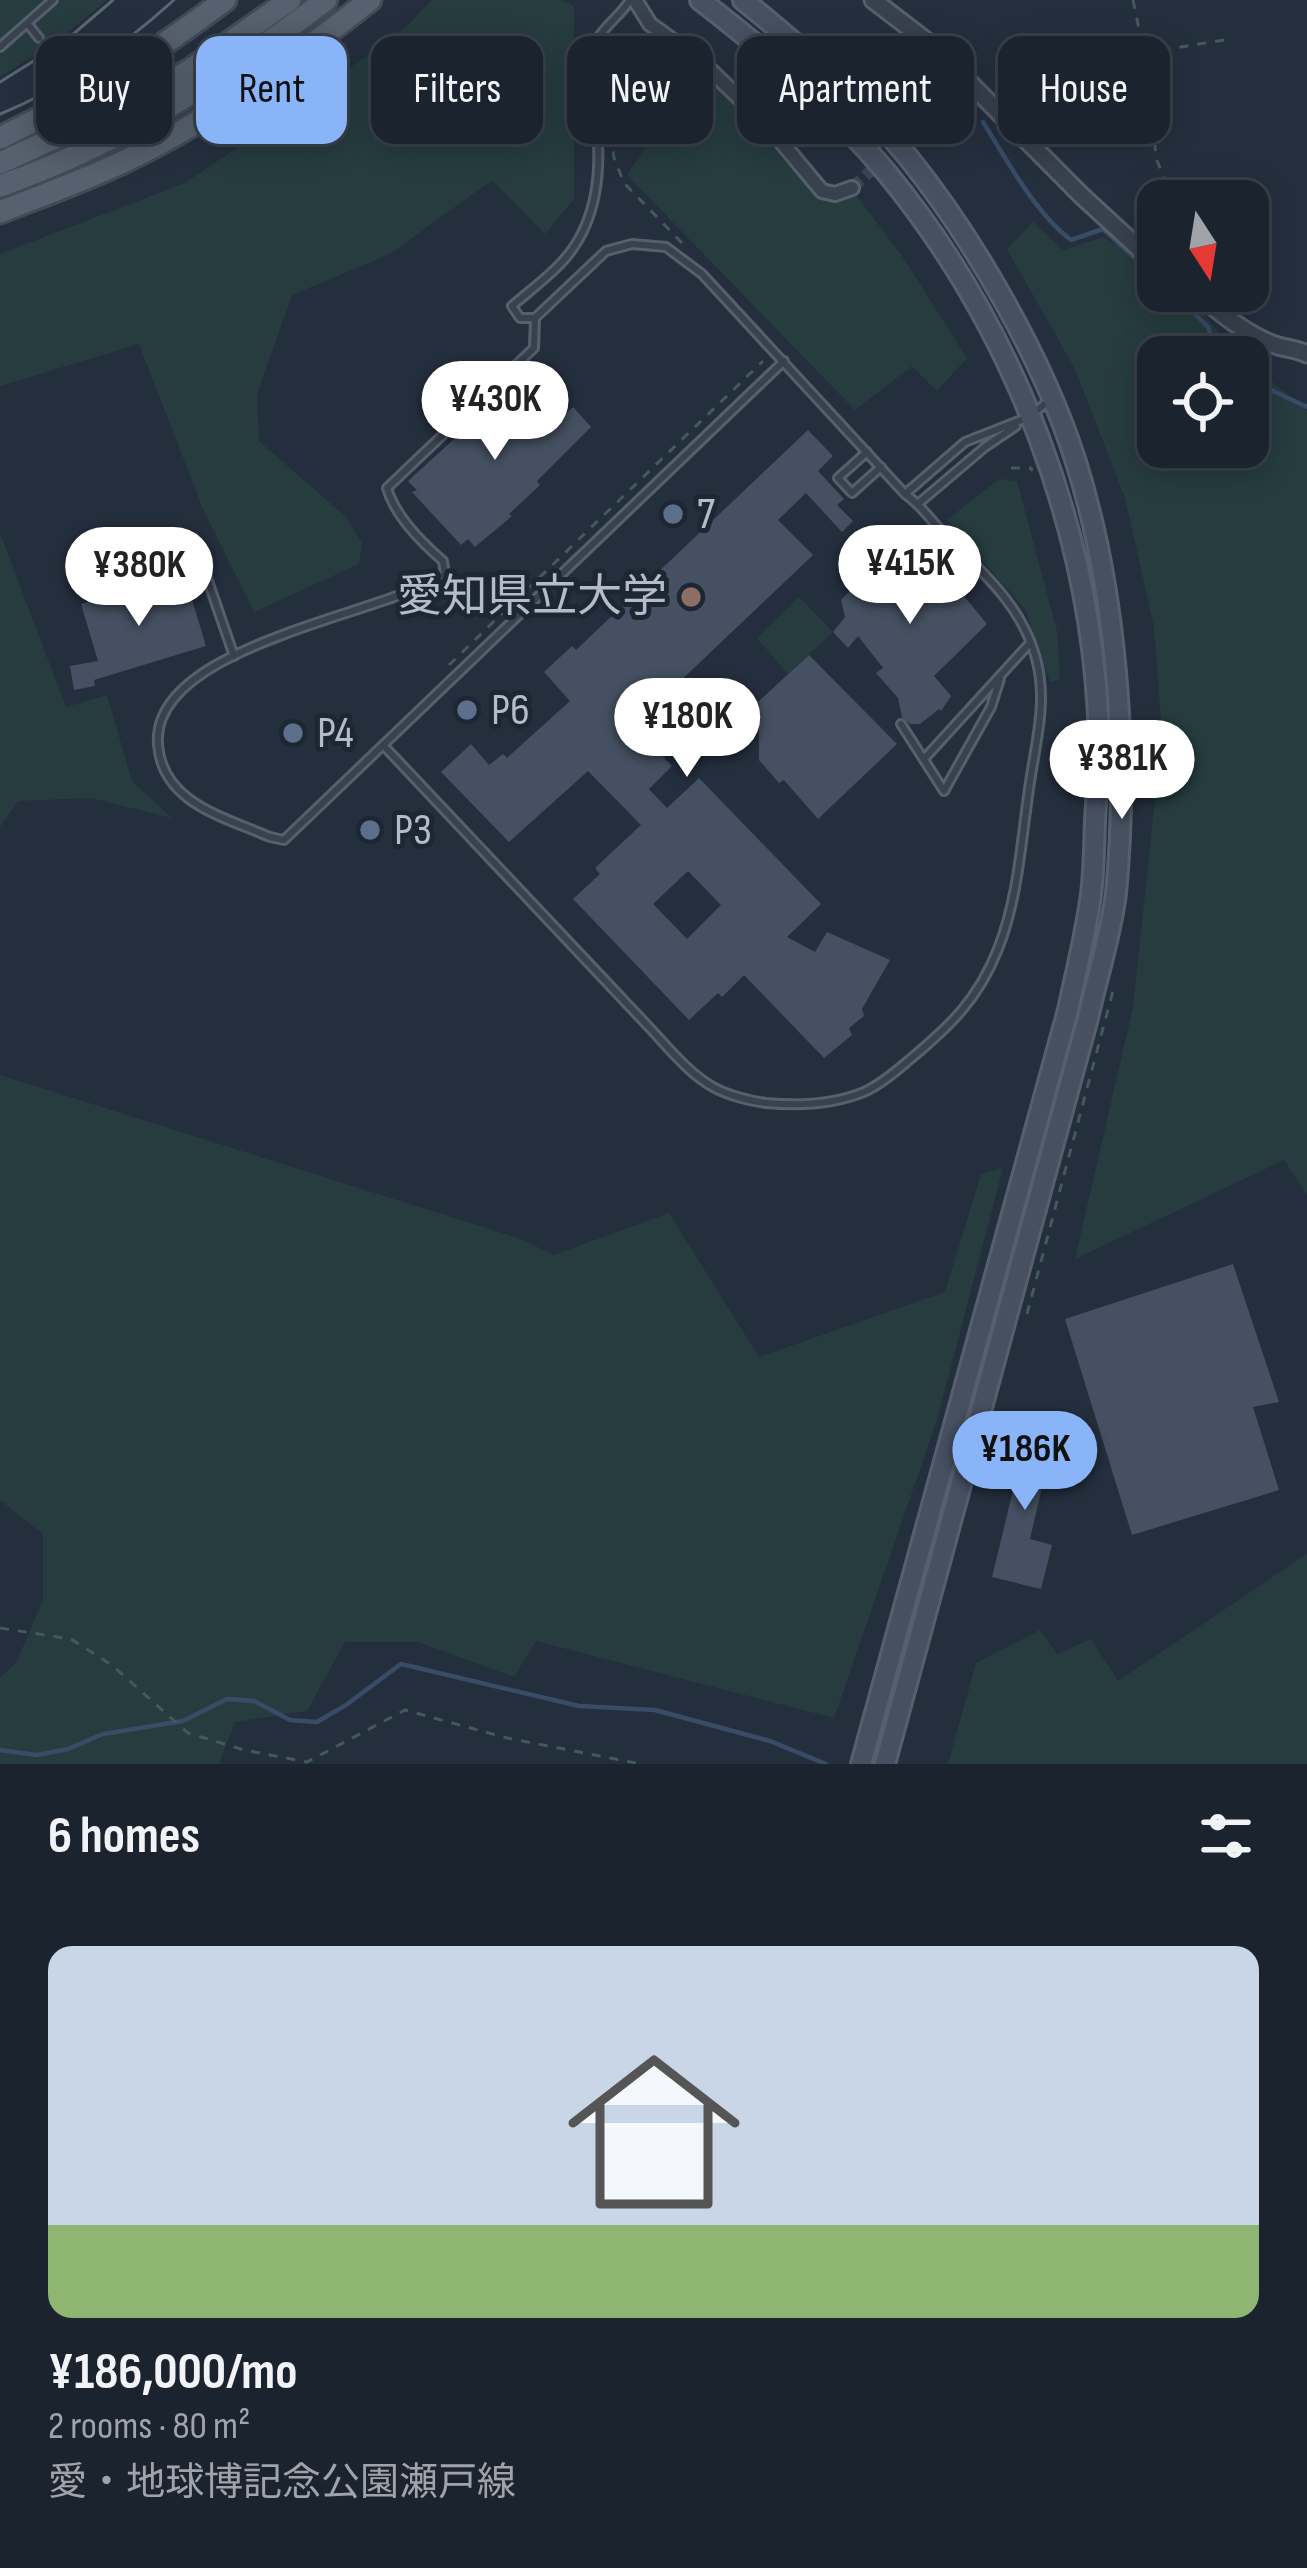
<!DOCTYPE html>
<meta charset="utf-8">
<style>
:root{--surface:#1b232e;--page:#242b36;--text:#f1f3f6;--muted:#a0a4aa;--line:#39404a;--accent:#8ab4f8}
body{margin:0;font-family:"Sofia Sans Condensed","Noto Sans JP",sans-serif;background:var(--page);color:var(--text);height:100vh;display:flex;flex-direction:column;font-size:45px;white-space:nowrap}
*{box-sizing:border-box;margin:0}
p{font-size:39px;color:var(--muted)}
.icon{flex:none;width:66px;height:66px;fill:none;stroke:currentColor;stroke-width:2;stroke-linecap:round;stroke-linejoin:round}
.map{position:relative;height:1764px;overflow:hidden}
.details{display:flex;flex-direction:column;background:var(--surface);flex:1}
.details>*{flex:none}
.top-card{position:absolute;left:36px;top:36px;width:1236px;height:108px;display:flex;gap:24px}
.needle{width:78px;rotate:168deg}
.fabs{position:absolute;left:1137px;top:180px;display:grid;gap:24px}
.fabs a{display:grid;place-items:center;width:132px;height:132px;border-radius:24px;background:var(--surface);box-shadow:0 6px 30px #0003,0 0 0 3px var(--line);font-size:60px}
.price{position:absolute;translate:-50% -102px;padding:0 27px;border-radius:42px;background:#fff;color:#222;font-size:39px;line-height:78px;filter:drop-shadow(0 3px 6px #0008)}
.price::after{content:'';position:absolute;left:50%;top:72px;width:36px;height:27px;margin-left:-18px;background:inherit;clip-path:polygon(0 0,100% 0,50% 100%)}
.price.on{background:var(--accent);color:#111}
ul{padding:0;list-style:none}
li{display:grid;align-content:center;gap:24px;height:636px;padding:0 48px}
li+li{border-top:3px solid var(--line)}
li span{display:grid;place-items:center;height:372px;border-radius:24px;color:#555}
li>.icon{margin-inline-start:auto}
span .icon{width:216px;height:216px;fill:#fffc;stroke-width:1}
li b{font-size:51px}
h2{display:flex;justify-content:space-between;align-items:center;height:144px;padding:0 48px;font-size:51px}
.tag{padding:0 42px;border-radius:24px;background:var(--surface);box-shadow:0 6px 30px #0003,0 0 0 3px var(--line);font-size:42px;line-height:108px}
.tag.on{background:var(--accent);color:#111}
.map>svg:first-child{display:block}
</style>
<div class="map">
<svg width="1307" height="1764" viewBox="0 0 1307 1764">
<rect width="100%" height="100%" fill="#242f3e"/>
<!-- green -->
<path fill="#263c3f" d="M0,0H107L60,39L0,77Z
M432,0H561L574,6V199L545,234L492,180L390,254L292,295L257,394L259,441L346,517L362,543L359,564L254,612L203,509L139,344L0,386V254L185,183L284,116L406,27Z
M673,47L704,70L812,191C827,203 838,200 856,195L902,256L967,358L937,391L912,366L855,410L627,175L649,142L646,105Z
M1033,222L1063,250L1103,237L1158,268V291H1186L1228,344L1243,357H1158V447H1248V361L1307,411V1195L1284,1160L1075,1259L1133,1007L1162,734L1154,628L1125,498L1075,369L1007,249Z
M999,479L1017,481L1057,631L1060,679L1050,682L1025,609L947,520Z
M0,533L66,707L107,695L132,781L172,818L91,798L18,801L0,827Z
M799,597L833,632L788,674L757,638Z
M699,692L732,727L699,759L665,724Z
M0,1075L521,1239L554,1255L669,1213L759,1357L945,1292L981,1174L1003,1168L937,1420L834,1718L536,1641L514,1677L418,1642H345L307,1711L235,1722L219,1764H0V1677L16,1663L43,1600V1534L0,1500Z
M1307,1554V1764H948L976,1663L1040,1630L1057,1654L1091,1639L1118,1681Z"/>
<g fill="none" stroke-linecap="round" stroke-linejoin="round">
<!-- stream -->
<path stroke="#394c67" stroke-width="4.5" d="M983,122C1007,160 1035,213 1071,240L1103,229L1158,279
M1172,291L1208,327L1219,357
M1248,379L1307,407
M0,1750L37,1755L68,1749L103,1734L183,1721L227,1699L254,1701L290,1720L317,1722L346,1705L401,1664L579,1706L655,1710L770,1741L826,1764"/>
</g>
<!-- building -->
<path fill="#455162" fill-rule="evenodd" d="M534,365L553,386L526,413L543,433L573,407L591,427L537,481L540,485L509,514L512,516L475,547L468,539L461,545L412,492L417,490L408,481L477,418L481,421Z
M808,430L833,456L818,471L844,499L837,505L853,521L842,532L806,493L778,520L813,555L633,726L672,766L649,789L667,808L699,778L821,904L787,937L815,952L827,932L890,960L862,1009L864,1016L849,1028L852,1035L824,1058L744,975L722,997L718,993L689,1020L573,899L600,874L595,868L641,825L588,771L509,842L441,772L471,744L489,765L503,754L507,758L570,701L544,672L572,646L576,650ZM688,871L721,905L687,939L653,904Z
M918,552L934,560L987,624L934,676L951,696L941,711L939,709L920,724H910L902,717L898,698L876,673L883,668L858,636L848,648L833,632L845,617L841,600L857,584L869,564L889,554Z
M184,573L206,646L94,680L95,686L74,690L70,666L98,661L81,604Z
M809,655L897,744L818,819L784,780L779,783L759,760V701Z
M1233,1264L1279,1402L1253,1407L1279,1490L1132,1535L1065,1319Z
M1028,1413L1052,1419L1034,1485L1042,1487L1030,1539L1052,1545L1041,1589L992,1577L1018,1470L1013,1469Z"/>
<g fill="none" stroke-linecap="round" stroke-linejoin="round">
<!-- minor-tunnel -->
<path stroke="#3a4453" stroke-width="12" stroke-dasharray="12 6" stroke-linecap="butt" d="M852,188L936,112"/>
<!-- service casing -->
<g stroke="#565f6c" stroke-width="12">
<path id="service" d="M27,23L39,38
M0,47L53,0
M535,318H520L512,306C528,292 546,279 561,263C599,223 602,168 596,116C594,96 586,70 592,51C598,30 619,18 630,0
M867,452L838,478L852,493L881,467
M905,494L965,442L1029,417L1051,399
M919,503L985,447L1016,426
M198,552L234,656
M901,724L944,791L991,707L1000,679
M383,745L647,1025C667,1046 688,1073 713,1087C727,1095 750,1101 766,1103C798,1106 832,1105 864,1092C880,1085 895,1072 908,1061C949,1027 978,1000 998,949C1018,899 1021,843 1029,789C1035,744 1049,700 1035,655C1020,603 979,569 943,533C930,519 921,505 905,494L702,274L666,247L632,244L606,251L535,318L534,348L387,488C395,516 421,542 443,561L445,575C381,615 151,646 158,744C162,803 224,817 270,837L284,840L784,361
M924,759L1030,643"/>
</g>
<!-- minor casing -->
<g stroke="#565f6c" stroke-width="18">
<path id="minor" d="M635,0L650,24L702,62L767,125L822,191L835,194L852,188
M936,112L972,86"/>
</g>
<!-- tertiary casing -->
<g stroke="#565f6c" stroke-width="21">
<path id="tertiary" d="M873,0L933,46L1082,196L1158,266
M1194,291C1219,312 1247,336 1278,346C1289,349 1297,349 1307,354"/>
</g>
<!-- secondary casing -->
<g stroke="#565f6c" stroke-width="24">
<path id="secondary" d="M700,0C766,51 832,107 886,172C1016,330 1094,536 1099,740C1100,767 1096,795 1095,822C1094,846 1094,871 1091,894C1086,933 1076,972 1068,1010L861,1764
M743,0C801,47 861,99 908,157C974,239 1043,359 1075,459C1117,590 1129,757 1116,893C1111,935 1097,977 1088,1018L885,1764"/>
</g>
<!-- primary casing -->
<g stroke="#414a57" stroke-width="27">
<path id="primary" d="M0,138C80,99 154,54 225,0
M0,163L138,100L190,70L290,0
M0,186C120,144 226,76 326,0
M0,212C43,195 88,179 129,159C216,117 295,59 370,0"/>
</g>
<!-- path -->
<path stroke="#44595c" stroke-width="3" stroke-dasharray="9 9" stroke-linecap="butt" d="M1133,0L1150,83L1156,158L1173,201
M604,53L615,36L641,37
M1144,53L1230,39
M603,62L614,158L624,183L686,247
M1011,468H1031L1032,471
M449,665L763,361
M1027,1314L1114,987
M0,1628L71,1639L113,1666L188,1733L244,1750L307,1762L405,1710L507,1738L641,1764"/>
<!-- service -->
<use href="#service" stroke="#38414e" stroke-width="6"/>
<!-- minor -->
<use href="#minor" stroke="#38414e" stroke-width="12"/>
<!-- tertiary -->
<use href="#tertiary" stroke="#38414e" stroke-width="15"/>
<!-- secondary -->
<use href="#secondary" stroke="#465061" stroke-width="18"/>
<!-- primary -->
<use href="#primary" stroke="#56606e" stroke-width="21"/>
<!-- tram -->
<path stroke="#5a6575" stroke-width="3" d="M0,82L64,42L113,0
M0,114C65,88 122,47 174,0"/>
</g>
<!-- markers -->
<g fill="#5c6f8a" stroke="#1d2633" stroke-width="4.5">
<circle cx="673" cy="514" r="12"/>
<circle cx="467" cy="710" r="12"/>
<circle cx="293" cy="733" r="12"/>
<circle cx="370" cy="830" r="12"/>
</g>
<circle fill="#8d6e63" stroke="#1d2633" stroke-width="4.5" cx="691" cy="597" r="12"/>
<g text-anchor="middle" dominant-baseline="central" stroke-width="10" stroke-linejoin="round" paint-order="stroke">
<!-- poi labels -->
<g font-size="45" fill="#b4bcc9" stroke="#1d2633" text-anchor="start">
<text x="697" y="514">7</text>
<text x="667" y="597" text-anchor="end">愛知県立大学</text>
<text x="491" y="710">P6</text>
<text x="317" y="733">P4</text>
<text x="394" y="830">P3</text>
</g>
</g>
</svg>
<div class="fabs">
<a><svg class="needle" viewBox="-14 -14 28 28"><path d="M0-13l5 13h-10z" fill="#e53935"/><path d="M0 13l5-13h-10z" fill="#a0a4aa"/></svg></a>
<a><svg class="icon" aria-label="locate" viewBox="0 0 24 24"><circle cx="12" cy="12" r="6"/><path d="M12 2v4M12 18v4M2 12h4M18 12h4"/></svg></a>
</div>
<b class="price" style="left:495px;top:463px">¥430K</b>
<b class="price" style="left:910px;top:627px">¥415K</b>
<b class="price" style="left:139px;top:629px">¥380K</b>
<b class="price" style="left:687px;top:780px">¥180K</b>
<b class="price" style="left:1122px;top:822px">¥381K</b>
<b class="price on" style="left:1025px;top:1513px">¥186K</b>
<div class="top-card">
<a class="tag">Buy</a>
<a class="tag on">Rent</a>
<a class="tag">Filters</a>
<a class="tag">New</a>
<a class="tag">Apartment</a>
<a class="tag">House</a>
</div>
</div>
<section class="details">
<h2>6 homes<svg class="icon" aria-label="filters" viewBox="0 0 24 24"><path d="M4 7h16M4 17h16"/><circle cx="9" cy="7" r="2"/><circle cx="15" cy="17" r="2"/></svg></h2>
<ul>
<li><span style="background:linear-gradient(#c9d6e8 75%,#8fb573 0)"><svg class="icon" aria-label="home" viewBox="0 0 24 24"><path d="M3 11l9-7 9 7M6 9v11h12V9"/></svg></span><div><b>¥186,000/mo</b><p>2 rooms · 80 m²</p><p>愛・地球博記念公園瀬戸線</p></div></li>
</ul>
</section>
